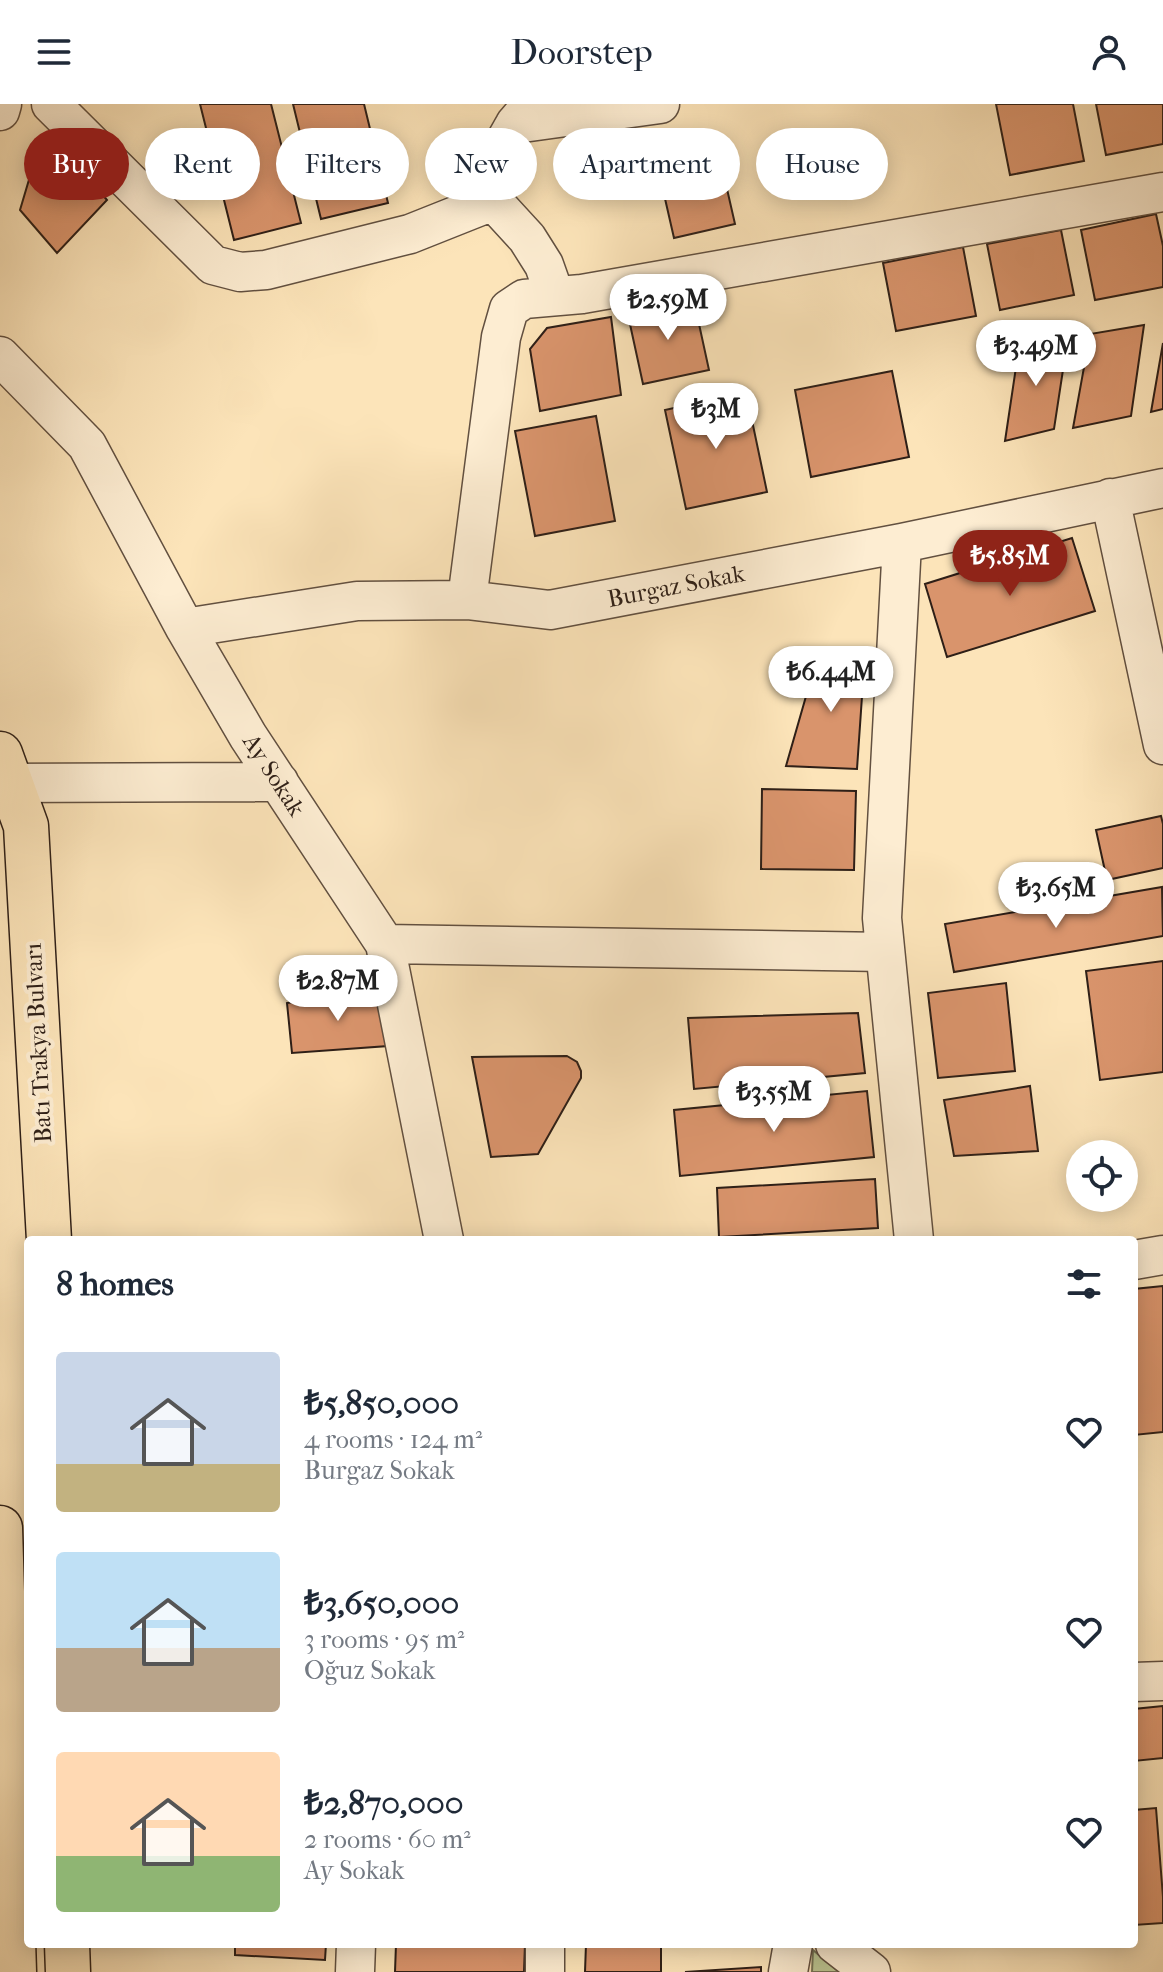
<!DOCTYPE html>
<meta charset="utf-8">
<style>
:root{--surface:#fff;--page:#f2f2f3;--text:#1f2937;--muted:#747a83;--accent:#8f2418}
body{margin:0;font-family:"IM FELL French Canon",serif;background:var(--page);color:var(--text);height:100vh;display:flex;flex-direction:column;font-size:30px;white-space:nowrap}
*{box-sizing:border-box;margin:0}
p{font-size:26px;color:var(--muted)}
.icon{flex:none;width:44px;height:44px;fill:none;stroke:currentColor;stroke-width:2;stroke-linecap:round;stroke-linejoin:round}
.map{position:relative;flex:1;overflow:hidden}
.sheet{position:absolute;left:24px;top:1132px;width:1114px;height:712px;display:flex;flex-direction:column;background:var(--surface);border-radius:8px;box-shadow:0 4px 20px #0003}
.sheet>*{flex:none}
.banner{position:absolute;left:24px;top:24px;width:1116px;height:72px;display:flex;gap:16px}
.tools{position:absolute;left:1066px;top:1036px;display:grid;gap:16px}
.tools a{display:grid;place-items:center;width:72px;height:72px;border-radius:50%;background:var(--surface);box-shadow:0 4px 20px #0003;font-size:40px}
.price{position:absolute;translate:-50% -68px;padding:0 18px;border-radius:28px;background:#fff;color:#222;font-size:26px;line-height:52px;filter:drop-shadow(0 2px 4px #0008)}
.price::after{content:'';position:absolute;left:50%;top:48px;width:24px;height:18px;margin-left:-12px;background:inherit;clip-path:polygon(0 0,100% 0,50% 100%)}
.price.active{background:var(--accent);color:#fff}
ul{padding:0;list-style:none}
li{display:flex;align-items:center;gap:24px;height:200px;padding:0 32px}
li span{display:grid;place-items:center;flex:none;width:224px;height:160px;border-radius:8px;color:#555}
li>.icon{margin-inline-start:auto}
span .icon{width:96px;height:96px;fill:#fffc;stroke-width:1}
li b{font-size:34px}
h2{display:flex;justify-content:space-between;align-items:center;height:96px;padding:0 32px;font-size:34px}
.tag{padding:0 28px;border-radius:36px;background:var(--surface);box-shadow:0 4px 20px #0003;font-size:28px;line-height:72px}
.tag.active{background:var(--accent);color:#fff}
header{display:flex;justify-content:space-between;align-items:center;height:104px;padding:0 32px;background:var(--surface);font-size:36px;font-weight:600}
.map>svg:first-child{display:block}
</style>
<header><svg class="icon" aria-label="menu" viewBox="0 0 24 24"><path d="M4 6h16M4 12h16M4 18h16"/></svg>Doorstep<svg class="icon" aria-label="person" viewBox="0 0 24 24"><circle cx="12" cy="8" r="4"/><path d="M4 21q1-7 8-7t8 7"/></svg></header>
<div class="map">
<svg width="1163" height="1868" viewBox="0 0 1163 1868">
<rect width="100%" height="100%" fill="#fce4b9"/>
<filter id="stains"><feTurbulence type="fractalNoise" baseFrequency=".0025" numOctaves="4"/><feColorMatrix values="0 0 0 0 .2 0 0 0 0 .09 0 0 0 0 .02 0 0 0 .5 -.17"/></filter>
<radialGradient id="worn" r=".72"><stop offset=".6" stop-color="#630" stop-opacity="0"/><stop offset="1" stop-color="#630" stop-opacity=".3"/></radialGradient>
<!-- green -->
<path fill="#bbc592" stroke="#747254" stroke-width="2" d="M813,1846L839,1868H812Z"/>
<!-- building -->
<path fill="#d9946c" stroke="#2e1f17" stroke-width="2" d="M200,0H271L301,119L234,136Z
M293,0H364L388,99L321,115Z
M996,0H1073L1084,57L1010,71Z
M1096,0H1163V40L1106,51Z
M51,29L107,96L57,149L20,106L39,42Z
M719,50L735,120L674,134L658,64Z
M1156,110L1163,142V183L1095,196L1081,126Z
M1061,126L1074,191L1000,206L987,140Z
M963,143L976,212L896,227L883,159Z
M694,197L709,266L643,280L628,211Z
M611,213L621,291L540,307L530,245L547,224Z
M1144,221L1131,312L1073,324L1090,230Z
M1068,233L1054,325L1005,337L1019,243Z
M1163,239V305L1151,308Z
M892,267L909,353L811,373L795,286Z
M746,288L767,388L686,405L665,306Z
M596,312L615,417L535,432L515,327Z
M1072,434L1095,507L947,553L925,480Z
M819,547L865,549L857,665L786,662Z
M762,685L856,687L854,766L761,765Z
M1161,712L1163,720V764L1107,776L1096,726Z
M1162,783L1163,832L954,868L945,820Z
M1163,857V968L1100,976L1086,867Z
M1006,879L1015,967L938,974L928,889Z
M380,885L388,942L292,949L287,899Z
M858,909L865,969L694,985L688,914Z
M567,952L577,958L581,967V974L538,1050L491,1053L472,953Z
M1030,982L1038,1047L954,1052L944,996Z
M867,987L874,1053L680,1072L674,1006Z
M875,1075L878,1124L719,1133L717,1084Z
M1163,1182V1328L1134,1331V1185Z
M1163,1602V1654L1134,1657V1605Z
M1156,1704L1163,1793V1819L1134,1821V1706Z
M235,1840H326L325,1856L235,1851Z
M396,1840H525L524,1868H395Z
M586,1840H661V1868H585Z
M761,1863V1868H685Z"/>
<g fill="none" stroke-linecap="round" stroke-linejoin="round">
<!-- minor casing -->
<g stroke="#625040" stroke-width="41">
<path id="minor" d="M51,0L213,161L240,168L266,166L410,130L493,97
M532,0L515,20L498,50L493,97L527,134L544,161L555,192
M0,7L2,0
M515,20L660,0
M0,252L87,341L185,524L248,632L385,840L444,1136
M1110,394L1163,641
M902,439L882,814L914,1136
M467,496L501,233L509,205L524,195L582,190L1163,88
M185,524L357,497L467,496L550,506L902,439L1163,384
M0,679L279,678
M385,840L885,848
M1134,1156L1163,1151
M1134,1578L1163,1577
M835,1840L871,1868
M355,1868L356,1840
M545,1868V1840
M788,1868L793,1840"/>
</g>
<!-- major casing -->
<g stroke="#2e1f17" stroke-width="47">
<path id="major" d="M0,650L26,722L49,1136
M0,1424L14,1868
M67,1840L68,1868"/>
</g>
<!-- minor -->
<use href="#minor" stroke="#fdedd2" stroke-width="38"/>
<!-- major -->
<use href="#major" stroke="#fce4b9" stroke-width="44"/>
</g>
<g text-anchor="middle" dominant-baseline="central" stroke-width="8" stroke-linejoin="round" paint-order="stroke">
<!-- street labels -->
<g font-size="24" fill="#2e1f17" stroke="#fdedd2">
<text transform="translate(676 482) rotate(-11)">Burgaz Sokak</text>
<text transform="translate(274 671) rotate(57)">Ay Sokak</text>
<text transform="translate(38 939) rotate(-93)">Batı Trakya Bulvarı</text>
</g>
</g>
<rect width="100%" height="100%" filter="url(#stains)"/>
<rect width="100%" height="100%" fill="url(#worn)"/>
</svg>
<div class="tools">
<a><svg class="icon" aria-label="locate" viewBox="0 0 24 24"><circle cx="12" cy="12" r="6"/><path d="M12 2v4M12 18v4M2 12h4M18 12h4"/></svg></a>
</div>
<b class="price" style="left:668px;top:238px">₺2.59M</b>
<b class="price" style="left:1036px;top:284px">₺3.49M</b>
<b class="price" style="left:716px;top:347px">₺3M</b>
<b class="price active" style="left:1010px;top:494px">₺5.85M</b>
<b class="price" style="left:831px;top:610px">₺6.44M</b>
<b class="price" style="left:1056px;top:826px">₺3.65M</b>
<b class="price" style="left:338px;top:919px">₺2.87M</b>
<b class="price" style="left:774px;top:1030px">₺3.55M</b>
<div class="banner">
<a class="tag active">Buy</a>
<a class="tag">Rent</a>
<a class="tag">Filters</a>
<a class="tag">New</a>
<a class="tag">Apartment</a>
<a class="tag">House</a>
</div>
<section class="sheet">
<h2>8 homes<svg class="icon" aria-label="filters" viewBox="0 0 24 24"><path d="M4 7h16M4 17h16"/><circle cx="9" cy="7" r="2"/><circle cx="15" cy="17" r="2"/></svg></h2>
<ul>
<li><span style="background:linear-gradient(#c9d6e8 70%,#c2b280 0)"><svg class="icon" aria-label="home" viewBox="0 0 24 24"><path d="M3 11l9-7 9 7M6 9v11h12V9"/></svg></span><div><b>₺5,850,000</b><p>4 rooms · 124 m²</p><p>Burgaz Sokak</p></div><svg class="icon" aria-label="heart" viewBox="0 0 24 24"><path d="M12 20l-8-8c-3-5 5-10 8-4 3-6 11-1 8 4z"/></svg></li>
<li><span style="background:linear-gradient(#bfe0f5 60%,#b9a48a 0)"><svg class="icon" aria-label="home" viewBox="0 0 24 24"><path d="M3 11l9-7 9 7M6 9v11h12V9"/></svg></span><div><b>₺3,650,000</b><p>3 rooms · 95 m²</p><p>Oğuz Sokak</p></div><svg class="icon" aria-label="heart" viewBox="0 0 24 24"><path d="M12 20l-8-8c-3-5 5-10 8-4 3-6 11-1 8 4z"/></svg></li>
<li><span style="background:linear-gradient(#ffd9b3 65%,#8fb573 0)"><svg class="icon" aria-label="home" viewBox="0 0 24 24"><path d="M3 11l9-7 9 7M6 9v11h12V9"/></svg></span><div><b>₺2,870,000</b><p>2 rooms · 60 m²</p><p>Ay Sokak</p></div><svg class="icon" aria-label="heart" viewBox="0 0 24 24"><path d="M12 20l-8-8c-3-5 5-10 8-4 3-6 11-1 8 4z"/></svg></li>
</ul>
</section>
</div>
